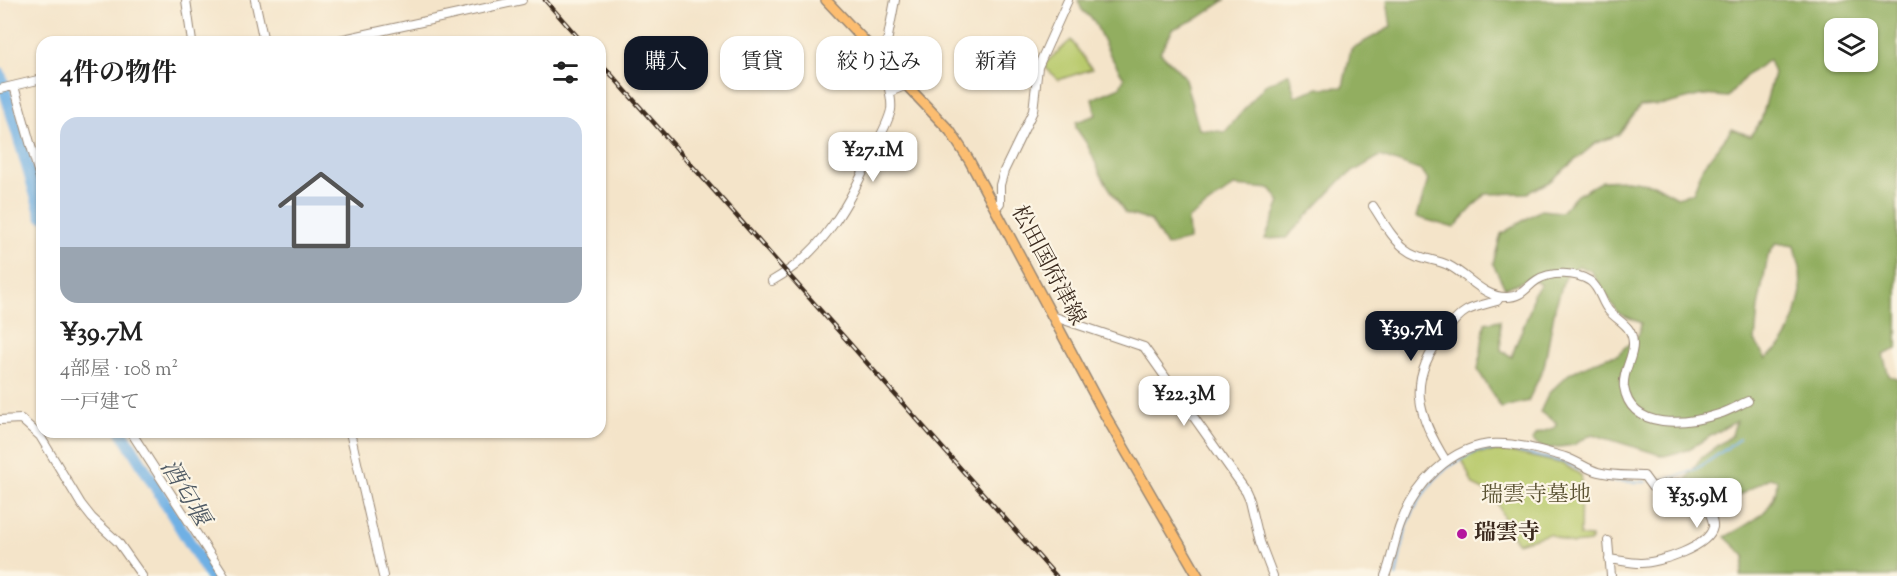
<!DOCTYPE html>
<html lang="ja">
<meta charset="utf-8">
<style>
:root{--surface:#fff;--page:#f2f2f2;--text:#222;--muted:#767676;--line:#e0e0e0;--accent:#111827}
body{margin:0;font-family:"Sorts Mill Goudy","Noto Serif JP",serif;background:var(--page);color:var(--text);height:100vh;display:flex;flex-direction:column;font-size:22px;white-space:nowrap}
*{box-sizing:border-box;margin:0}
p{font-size:20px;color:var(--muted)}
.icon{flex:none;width:33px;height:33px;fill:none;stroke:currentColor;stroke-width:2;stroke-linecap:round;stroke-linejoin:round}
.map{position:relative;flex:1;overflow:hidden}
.sheet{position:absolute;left:36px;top:36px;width:570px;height:402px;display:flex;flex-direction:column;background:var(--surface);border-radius:18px;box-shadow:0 2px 4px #0004}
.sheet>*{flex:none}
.guide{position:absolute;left:624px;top:36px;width:570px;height:54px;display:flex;gap:12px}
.controls{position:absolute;left:1824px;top:18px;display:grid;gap:12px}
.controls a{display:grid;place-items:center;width:54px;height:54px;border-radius:12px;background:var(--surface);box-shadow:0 2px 4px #0004;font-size:30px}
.price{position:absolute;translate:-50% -51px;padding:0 14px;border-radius:12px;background:#fff;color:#222;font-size:20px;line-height:39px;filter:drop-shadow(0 2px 3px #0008)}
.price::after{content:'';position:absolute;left:50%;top:36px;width:18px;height:14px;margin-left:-9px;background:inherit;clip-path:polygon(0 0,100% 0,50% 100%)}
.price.on{background:var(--accent);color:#fff}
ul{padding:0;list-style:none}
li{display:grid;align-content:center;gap:12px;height:318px;padding:0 24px}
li+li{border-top:2px solid var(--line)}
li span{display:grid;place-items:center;height:186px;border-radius:18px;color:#555}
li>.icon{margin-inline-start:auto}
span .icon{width:108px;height:108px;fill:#fffc;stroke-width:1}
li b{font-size:26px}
h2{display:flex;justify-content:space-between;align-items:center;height:72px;padding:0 24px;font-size:26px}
.pill{padding:0 21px;border-radius:18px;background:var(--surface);box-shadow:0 2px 4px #0004;font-size:21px;line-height:54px}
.pill.on{background:var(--accent);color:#fff}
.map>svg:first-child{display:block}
</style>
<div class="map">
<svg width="1897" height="576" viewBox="0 0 1897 576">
<rect width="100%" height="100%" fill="#fcf5e5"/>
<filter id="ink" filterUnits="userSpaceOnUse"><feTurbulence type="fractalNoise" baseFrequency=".0167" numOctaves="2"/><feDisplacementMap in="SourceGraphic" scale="12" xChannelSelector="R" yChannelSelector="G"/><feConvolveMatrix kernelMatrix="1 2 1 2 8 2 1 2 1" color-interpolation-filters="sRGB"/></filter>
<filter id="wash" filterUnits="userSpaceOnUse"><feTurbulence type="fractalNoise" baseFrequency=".008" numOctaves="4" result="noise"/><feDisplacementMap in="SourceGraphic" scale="24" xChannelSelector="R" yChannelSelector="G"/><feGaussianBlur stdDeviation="1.35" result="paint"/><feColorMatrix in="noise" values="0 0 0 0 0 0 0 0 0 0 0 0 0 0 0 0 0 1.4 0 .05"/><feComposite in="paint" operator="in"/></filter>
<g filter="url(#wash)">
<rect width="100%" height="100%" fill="#f4e4c9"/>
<!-- green -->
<path fill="#b9ca6d" stroke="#7a7a46" stroke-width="1.5" d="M1071,40L1092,69L1058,80L1043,65Z
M1506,451L1563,464L1581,475L1580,536L1591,537V542L1572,544L1549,534L1517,543L1508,528L1494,495L1473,485L1462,459L1476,453Z"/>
<!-- forest -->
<path fill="#92ae60" stroke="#666c3f" stroke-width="1.5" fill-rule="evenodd" d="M1078,0H1225L1198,18L1173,29L1160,52L1184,76L1199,129L1225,132L1265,85L1289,73L1295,96L1318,88L1343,87L1351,49L1391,27L1387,0H1897V349L1883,355L1889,376L1897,378V576H1741L1745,556L1725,537C1749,523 1777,513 1777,480L1769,478L1718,508L1704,489L1686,480L1700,459L1732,435L1736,421L1687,450L1664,456L1592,434L1574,445L1544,449L1532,440L1537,434L1556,427V422L1540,412L1549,393L1570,373L1607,357L1617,355L1639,334L1641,323L1618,313L1591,271L1579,266L1570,270L1563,283L1555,308L1544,367L1528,401L1501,408L1478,370L1485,323L1500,320L1501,350L1512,357C1517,336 1532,314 1533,294L1541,285L1530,278L1505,288L1493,264L1501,234L1541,210L1561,212L1577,195L1602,181L1627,180L1654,184L1677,197L1693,193L1703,166L1732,129L1750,136L1761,121L1774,73L1769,60L1747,75L1728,97L1702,95L1667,104L1640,106L1618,135L1596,143L1549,182L1527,193L1485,194L1454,228L1417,217L1428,180L1422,171L1380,156L1344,177L1286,238L1265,239L1280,202L1271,189L1234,186L1188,219L1189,240L1166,246L1151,221L1125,213L1101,175L1087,144L1076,128V122L1096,115L1092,99L1120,87L1124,78L1110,55L1094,21L1082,10ZM1834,28H1868V62H1834ZM1776,243L1794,246L1800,267L1801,291L1795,317L1785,341L1766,359L1755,341L1758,307L1768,256Z"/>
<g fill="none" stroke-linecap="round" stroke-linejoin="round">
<!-- stream -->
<path stroke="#70b0e4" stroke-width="2" d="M1652,481C1691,478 1709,461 1739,439
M1396,576L1407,524L1417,504L1435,479L1448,467L1477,451L1507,449L1564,462L1608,481L1646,482"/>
<!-- river -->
<path stroke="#70b0e4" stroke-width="12" d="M0,74L42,216
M122,432L210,576"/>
</g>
</g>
<g filter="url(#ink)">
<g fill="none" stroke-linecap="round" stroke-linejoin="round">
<!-- minor casing -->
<g stroke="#988774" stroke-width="10">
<path id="minor" d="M186,0L192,42
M255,0L264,42
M330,42L522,0
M875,52L887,42L895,0
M14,86L42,185
M0,89L42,79
M890,92L907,85
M1373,206C1383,221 1392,239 1406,249C1418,259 1435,259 1448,265C1468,275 1484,298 1507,297C1522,297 1526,287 1537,280C1551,271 1576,272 1590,281C1600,288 1601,302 1609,311C1619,322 1632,325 1633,343C1634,358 1622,371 1624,387C1631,432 1688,424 1719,414C1729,411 1739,405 1748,401
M995,209L1000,203V185L1004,171L1033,111L1038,67L1068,0
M772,281C824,252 851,201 874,148C880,137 888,123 891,110C893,96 886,83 885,69C884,60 885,51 887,42
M1052,316L1144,347L1246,491L1250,500L1260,542L1273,576
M0,420L21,419L40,436L81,504L92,518L118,542L142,576
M131,432L224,576
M350,432L383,576
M1446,461C1417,414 1406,380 1444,334C1450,326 1457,316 1466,311C1475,306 1487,304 1497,301L1500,297
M1608,541L1611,576
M1385,576C1392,559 1394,540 1401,523C1408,504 1421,484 1436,470C1478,431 1515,443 1565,457C1577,461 1587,469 1598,472C1613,476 1629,475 1644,476L1652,487C1663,485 1678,481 1689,485C1701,489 1704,499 1708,509C1710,515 1714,521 1713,527C1709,547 1659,563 1641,563C1630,563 1619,560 1609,559"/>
</g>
<!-- major casing -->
<g stroke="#988774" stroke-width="12">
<path id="major" d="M826,0L876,53
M892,70L950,131L969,160L1105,415L1198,576"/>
</g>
<!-- minor -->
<use href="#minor" stroke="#fff" stroke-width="8"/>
<!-- major -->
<use href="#major" stroke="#fcbd6f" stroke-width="9"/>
<!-- rail casing -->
<g stroke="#3b2a1e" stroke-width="4.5">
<path id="rail" d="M545,0L582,42
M600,62L1056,576"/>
</g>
<!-- rail -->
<use href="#rail" stroke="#fcf5e5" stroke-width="2" stroke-dasharray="7" stroke-linecap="butt"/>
<!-- major-bridge casing -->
<g stroke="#988774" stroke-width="12" stroke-linecap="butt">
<path id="major-bridge" d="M876,53L892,70"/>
</g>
<!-- major-bridge -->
<use href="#major-bridge" stroke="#fcbd6f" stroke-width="9"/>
</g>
</g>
<!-- markers -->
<circle fill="#b5179e" stroke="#fcf5e5" stroke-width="2" cx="1462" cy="534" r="6"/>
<g text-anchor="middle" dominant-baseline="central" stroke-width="4.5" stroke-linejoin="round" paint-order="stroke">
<!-- street labels -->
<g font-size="22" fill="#3b2a1e" stroke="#fcf5e5">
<text transform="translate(1047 266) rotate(62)">松田国府津線</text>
</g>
<!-- park labels -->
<g font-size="22" fill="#5a5232" stroke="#fcf5e5">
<text x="1536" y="496">瑞雲寺墓地</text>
</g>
<!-- poi labels -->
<g font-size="22" font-weight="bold" fill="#3b2a1e" stroke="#fcf5e5" text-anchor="start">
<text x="1474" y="534">瑞雲寺</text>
</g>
<!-- water labels -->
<g font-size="24" font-style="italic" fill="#4e5963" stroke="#fcf5e5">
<text transform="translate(184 493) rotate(59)">酒匂堰</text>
</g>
</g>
</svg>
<div class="controls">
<a><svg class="icon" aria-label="layers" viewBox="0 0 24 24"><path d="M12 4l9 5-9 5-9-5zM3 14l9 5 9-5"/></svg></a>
</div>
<b class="price" style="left:873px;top:183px">¥27.1M</b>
<b class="price on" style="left:1411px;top:362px">¥39.7M</b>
<b class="price" style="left:1184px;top:427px">¥22.3M</b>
<b class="price" style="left:1697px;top:529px">¥35.9M</b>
<div class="guide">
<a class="pill on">購入</a>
<a class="pill">賃貸</a>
<a class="pill">絞り込み</a>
<a class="pill">新着</a>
</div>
<section class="sheet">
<h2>4件の物件<svg class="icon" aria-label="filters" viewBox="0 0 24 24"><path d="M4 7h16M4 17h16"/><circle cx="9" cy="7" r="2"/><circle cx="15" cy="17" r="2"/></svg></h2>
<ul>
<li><span style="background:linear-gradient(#c9d6e8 70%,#9aa5b1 0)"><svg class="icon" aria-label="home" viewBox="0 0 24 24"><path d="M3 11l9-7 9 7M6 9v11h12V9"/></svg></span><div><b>¥39.7M</b><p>4部屋 · 108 m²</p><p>一戸建て</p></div></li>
</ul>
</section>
</div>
